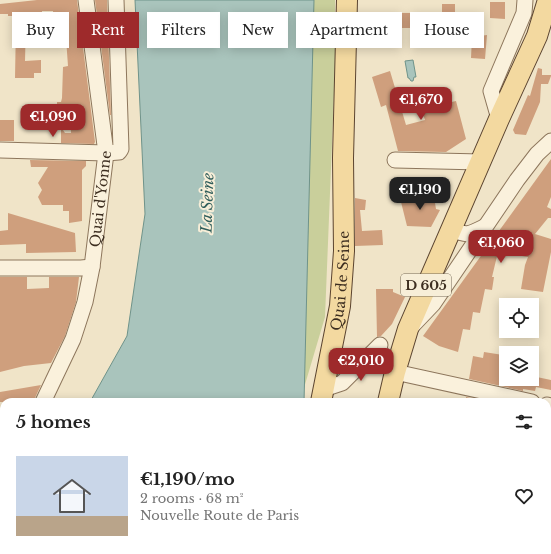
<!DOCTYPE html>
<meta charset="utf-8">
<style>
:root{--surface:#fff;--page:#f2f2f2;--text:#222;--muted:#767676;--line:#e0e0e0;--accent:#9e2a2b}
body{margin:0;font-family:"Libre Baskerville",serif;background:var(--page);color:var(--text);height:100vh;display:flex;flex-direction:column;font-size:15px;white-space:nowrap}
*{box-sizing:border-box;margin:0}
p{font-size:13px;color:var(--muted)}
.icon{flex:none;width:22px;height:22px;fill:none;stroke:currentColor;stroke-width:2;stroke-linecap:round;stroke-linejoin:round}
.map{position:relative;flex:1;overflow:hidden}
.side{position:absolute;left:0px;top:398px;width:551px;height:156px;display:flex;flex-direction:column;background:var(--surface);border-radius:12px 12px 0 0;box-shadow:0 2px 10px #0003}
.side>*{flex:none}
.top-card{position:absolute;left:12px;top:12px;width:527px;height:36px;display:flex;gap:8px}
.buttons{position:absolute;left:499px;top:298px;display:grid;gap:8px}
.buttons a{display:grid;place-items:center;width:40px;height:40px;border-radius:0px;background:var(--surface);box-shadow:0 2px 10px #0003;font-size:20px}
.price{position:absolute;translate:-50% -34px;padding:0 9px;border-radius:8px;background:var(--accent);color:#fff;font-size:13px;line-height:26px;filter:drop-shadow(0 1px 2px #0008)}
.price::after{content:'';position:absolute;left:50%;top:24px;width:12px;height:9px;margin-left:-6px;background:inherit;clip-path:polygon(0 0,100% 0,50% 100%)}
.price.active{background:#222;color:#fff}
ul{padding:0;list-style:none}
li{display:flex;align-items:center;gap:12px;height:100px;padding:0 16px}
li+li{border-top:1px solid var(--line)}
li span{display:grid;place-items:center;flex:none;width:112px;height:80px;border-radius:0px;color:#555}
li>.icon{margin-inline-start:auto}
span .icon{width:48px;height:48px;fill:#fffc;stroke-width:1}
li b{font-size:17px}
h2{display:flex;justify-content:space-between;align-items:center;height:48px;padding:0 16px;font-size:17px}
.pill{padding:0 14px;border-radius:0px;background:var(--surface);box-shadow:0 2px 10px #0003;font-size:14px;line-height:36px}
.pill.active{background:var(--accent);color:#fff}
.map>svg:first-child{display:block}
</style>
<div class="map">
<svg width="551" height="554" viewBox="0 0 551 554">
<rect width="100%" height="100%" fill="#f0e4c8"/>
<!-- green -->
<path fill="#c9cf9b" d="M310,0H335V69L325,317L301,398Z
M547,513L551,514V554H446V550H547Z"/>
<!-- water -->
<path fill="#a9c4bc" stroke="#6f938a" d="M135,0H314L304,402H90L127,336L145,214Z
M413,60L416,77H414L413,81H411L409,78H408L405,61Z
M5,550H271L270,554H2Z"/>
<!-- building -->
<path fill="#cf9f7d" d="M37,0H77L95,142L94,144L61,143V127L65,133H71L70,115L57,116V102H61L62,98L63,67L68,66L66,38L55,39L53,11H42V19L26,20L25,61L41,60V73H34V78H15L16,23H14V16H8V14H0V4Z
M95,0H107L111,115H110Z
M490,2H505V19L490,18Z
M442,4H455V25H442Z
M397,13H416V28H397V30H390V36H378L377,41H366L365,18L379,19V16L384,15L397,16Z
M487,35L485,59L471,58L472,37Z
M538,68L542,69V75H551V76L548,84H541L540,102L526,135L515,134L513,130L528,95L530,96Z
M390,71L406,125L425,120L420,105L443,99L447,103L456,101L466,139L446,152L398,151L386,105L381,107L372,77Z
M0,120H14V141H0Z
M551,159V197L547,207L551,209V218H548L535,234L551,239V252L543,292L521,289L525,265L528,257L498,252L492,277H494L492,290L485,289L480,313L473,312L470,330L463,329L458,352L439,346L423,336Z
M30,160L86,161V166L82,170V221L69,223V211H63V205H42L38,197L42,190L38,183L48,167H31Z
M434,197L436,209L440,210L431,227L407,226L400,198Z
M355,198L366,200L365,210H360L362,231L382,230L383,245L355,246Z
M8,213L75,233L76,252L26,253V244L0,245V231L8,230Z
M0,277H27V289L49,288V277H79L76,302L65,336L51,363L24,366L0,372Z
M376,289H393V292L405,297L392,324L381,336L377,337Z
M484,352L503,355V358H506L503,372L506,373V379H532V376L551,380V390L536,387L535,391L523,389V391L469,379L473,356L483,358Z
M41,385L33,402H0V392Z
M466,397L490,402H475L466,400Z"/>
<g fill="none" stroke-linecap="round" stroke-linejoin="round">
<!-- minor casing -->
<g stroke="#8d765c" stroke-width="17">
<g id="minor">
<path d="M499,119L491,91L524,13L525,0"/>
<path d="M0,150L106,153L119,152L121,149L116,0"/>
<path d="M395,160L481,162"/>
<path d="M451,229C467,236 468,235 484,227"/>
<path d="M0,268H81L92,267"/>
<path d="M413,325L433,304L517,180L537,154L551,141"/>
<path d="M395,372L532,402"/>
<path d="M324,389L342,383L380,345"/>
<path id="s1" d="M43,402L73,339L85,302L92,267L106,153L86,0"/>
<path d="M547,405L551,406"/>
<path d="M0,441L4,459"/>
<path d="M0,475L4,469"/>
<path d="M0,530L4,523"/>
</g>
</g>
<!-- major casing -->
<g stroke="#5b4430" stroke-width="22">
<g id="major">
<path id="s2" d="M321,402L340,306L344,251L343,158L347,0"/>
<path d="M388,402L395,372L408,329L499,119L537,36L548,0"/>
<path d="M380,550V554"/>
<path d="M291,554L292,550"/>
</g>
</g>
<!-- minor -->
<use href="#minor" stroke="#faf1dc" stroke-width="15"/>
<!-- major -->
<use href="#major" stroke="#f3d9a0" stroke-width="20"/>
</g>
<g text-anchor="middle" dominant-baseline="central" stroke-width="4" stroke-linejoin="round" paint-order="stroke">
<!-- shield labels -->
<rect fill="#f7eed8" stroke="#756857" stroke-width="1" x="401" y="274" width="50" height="22" rx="3"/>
<g font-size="13" font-weight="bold" fill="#3d2e20">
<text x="426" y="285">D 605</text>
</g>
<!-- street labels -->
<g font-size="14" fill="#3d2e20" stroke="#f7eed8">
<text stroke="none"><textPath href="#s1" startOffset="213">Quai d'Yonne</textPath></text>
<text stroke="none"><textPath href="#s2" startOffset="123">Quai de Seine</textPath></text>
</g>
<!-- water labels -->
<g font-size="15" font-style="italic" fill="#2f5d5a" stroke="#f7eed8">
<text transform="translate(207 203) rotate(-88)">La Seine</text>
</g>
</g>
</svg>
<div class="buttons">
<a><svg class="icon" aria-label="locate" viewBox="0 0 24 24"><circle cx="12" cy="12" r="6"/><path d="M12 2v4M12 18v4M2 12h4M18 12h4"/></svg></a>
<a><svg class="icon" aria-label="layers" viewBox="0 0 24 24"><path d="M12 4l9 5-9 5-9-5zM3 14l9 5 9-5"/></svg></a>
</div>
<b class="price" style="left:421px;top:121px">€1,670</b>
<b class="price" style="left:53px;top:138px">€1,090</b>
<b class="price active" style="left:420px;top:211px">€1,190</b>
<b class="price" style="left:501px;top:264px">€1,060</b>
<b class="price" style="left:361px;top:382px">€2,010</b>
<div class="top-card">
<a class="pill">Buy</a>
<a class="pill active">Rent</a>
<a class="pill">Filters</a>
<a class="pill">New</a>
<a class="pill">Apartment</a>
<a class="pill">House</a>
</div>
<section class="side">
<h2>5 homes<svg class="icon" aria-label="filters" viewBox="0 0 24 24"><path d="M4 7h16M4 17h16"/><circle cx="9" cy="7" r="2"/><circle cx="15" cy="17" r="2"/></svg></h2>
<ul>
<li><span style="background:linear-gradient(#c9d6e8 75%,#b9a48a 0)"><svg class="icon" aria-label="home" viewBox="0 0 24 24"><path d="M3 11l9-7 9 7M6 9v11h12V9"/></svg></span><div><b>€1,190/mo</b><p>2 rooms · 68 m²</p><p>Nouvelle Route de Paris</p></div><svg class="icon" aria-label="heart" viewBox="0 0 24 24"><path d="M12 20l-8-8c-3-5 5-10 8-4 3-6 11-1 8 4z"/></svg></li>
</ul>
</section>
</div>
